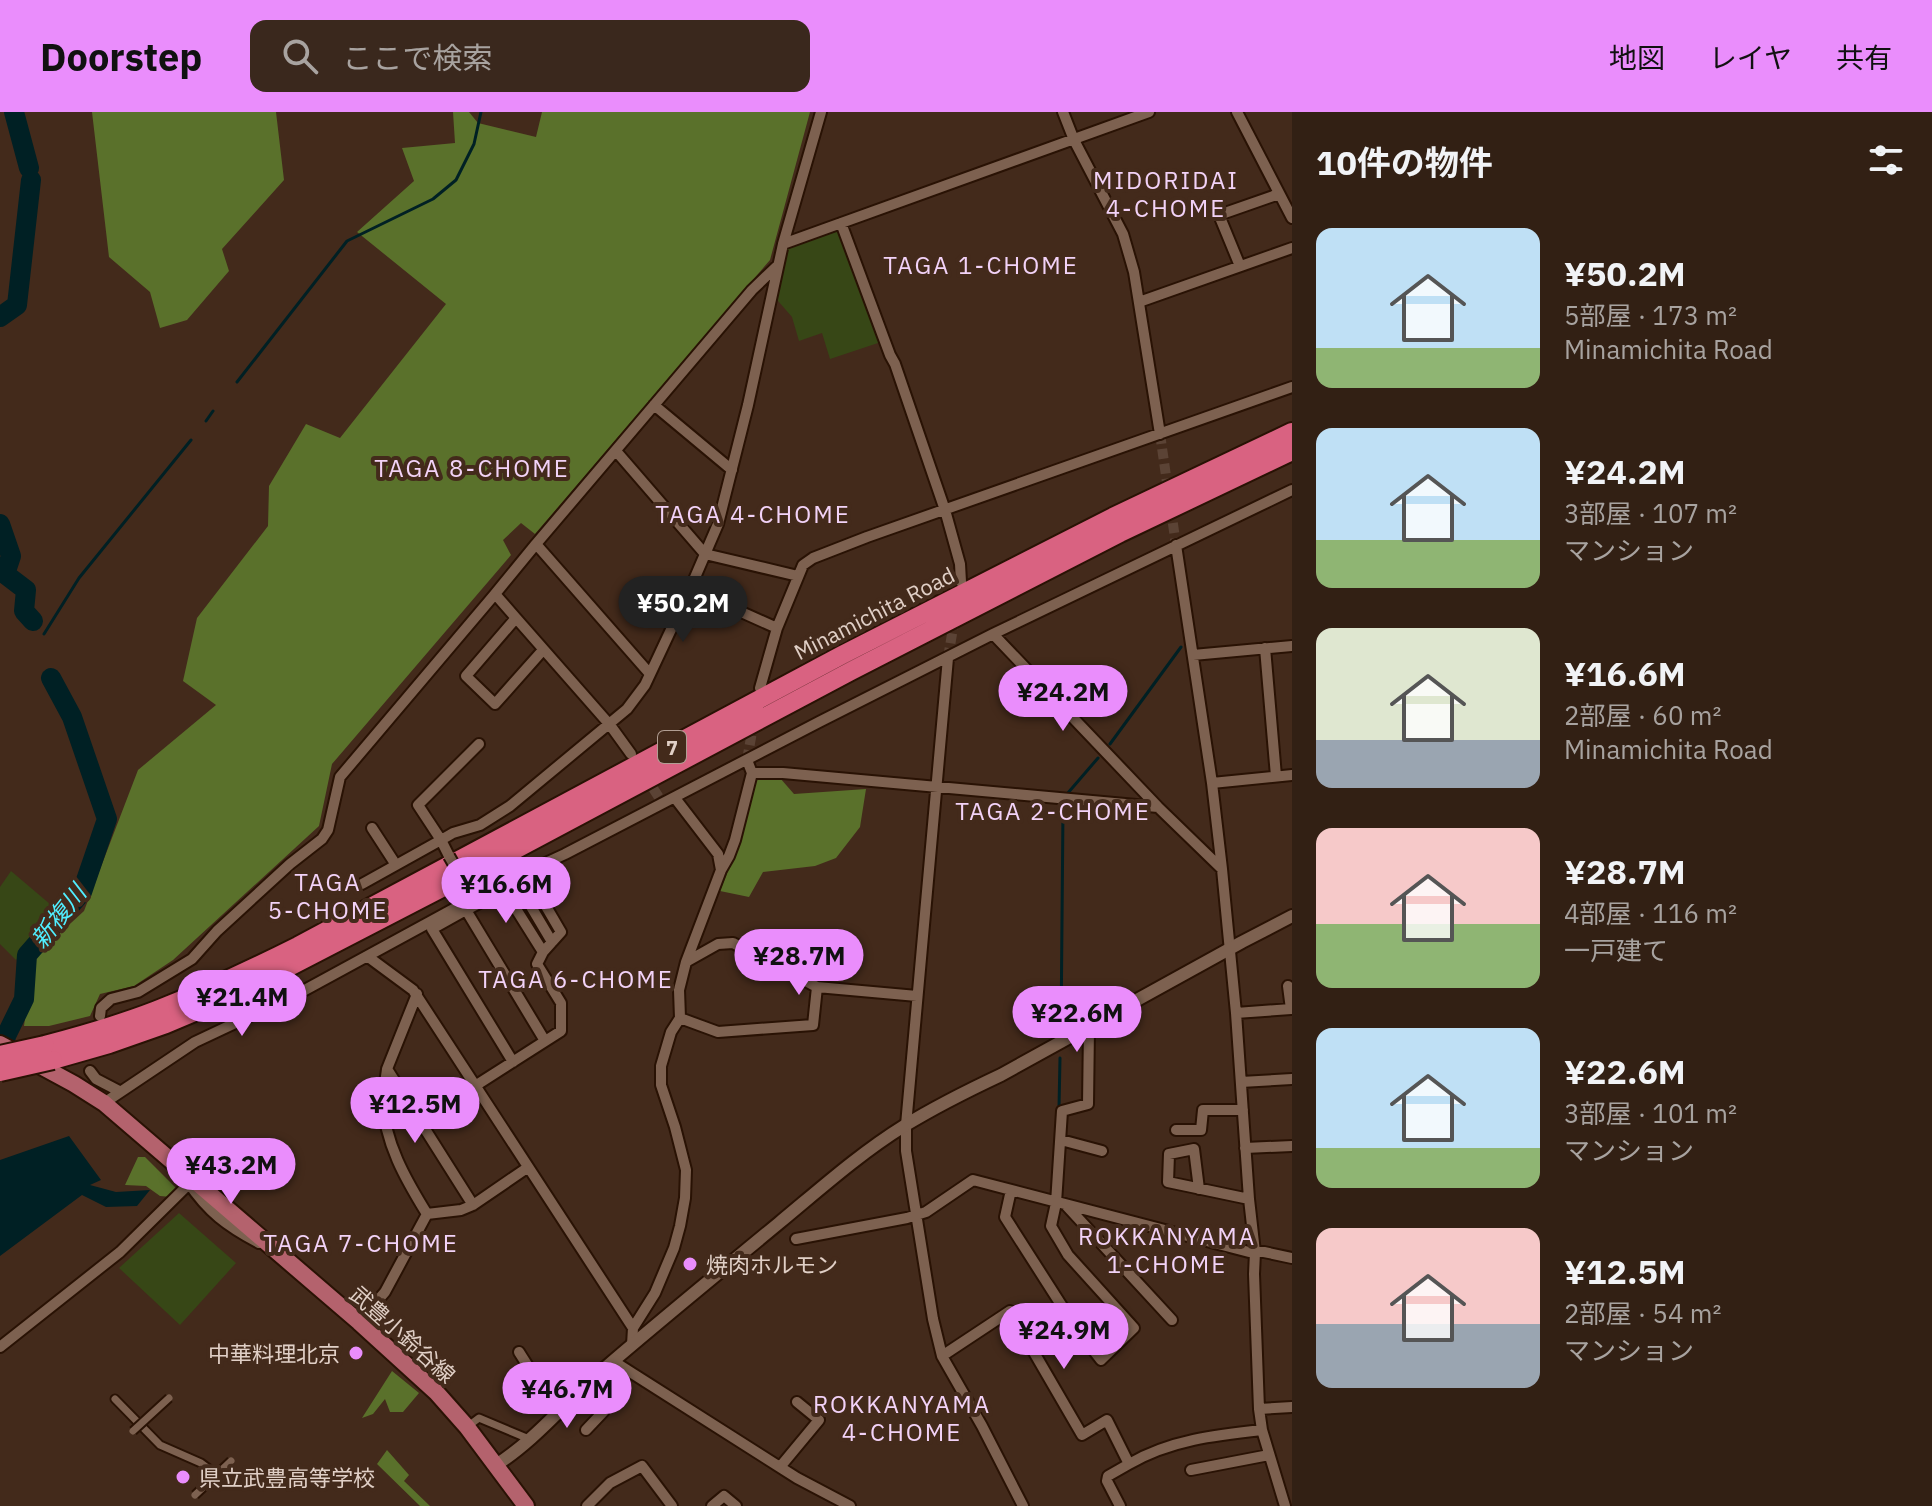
<!DOCTYPE html>
<html lang="ja">
<meta charset="utf-8">
<style>
:root{--surface:#322014;--page:#3a281d;--text:#f1f3f6;--muted:#a8a3a0;--accent:#ea8dfc}
body{margin:0;font-family:"IBM Plex Sans","Noto Sans JP",sans-serif;background:var(--page);color:var(--text);height:100vh;display:flex;flex-direction:column;font-size:30px;white-space:nowrap}
*{box-sizing:border-box;margin:0}
p{font-size:26px;color:var(--muted)}
.icon{flex:none;width:44px;height:44px;fill:none;stroke:currentColor;stroke-width:2;stroke-linecap:round;stroke-linejoin:round}
.map{position:relative;flex:1;overflow:hidden}
.side{display:flex;flex-direction:column;background:var(--surface);width:640px}
.side>*{flex:none}
.price{position:absolute;translate:-50% -68px;padding:0 18px;border-radius:28px;background:var(--accent);color:#111;font-size:26px;line-height:52px;filter:drop-shadow(0 2px 4px #0008)}
.price::after{content:'';position:absolute;left:50%;top:48px;width:24px;height:18px;margin-left:-12px;background:inherit;clip-path:polygon(0 0,100% 0,50% 100%)}
.price.selected{background:#222;color:#fff}
ul{padding:0;list-style:none}
li{display:flex;align-items:center;gap:24px;height:200px;padding:0 24px}
li span{display:grid;place-items:center;flex:none;width:224px;height:160px;border-radius:16px;color:#555}
li>.icon{margin-inline-start:auto}
span .icon{width:96px;height:96px;fill:#fffc;stroke-width:1}
li b{font-size:34px}
h2{display:flex;justify-content:space-between;align-items:center;height:96px;padding:0 24px;font-size:34px}
header{display:flex;align-items:center;gap:48px;box-sizing:border-box;height:112px;padding:0 40px;background:var(--accent);color:#111}
header strong{font-size:38px}
nav{display:flex;gap:44px;margin-inline-start:auto;font-size:28px}
.search{width:560px;height:72px;background:var(--page);display:flex;align-items:center;gap:20px;box-sizing:border-box;padding:0 28px;border-radius:16px;color:var(--muted);font-size:30px}
main{display:flex;flex:1;min-height:0}
.map>svg:first-child{display:block}
</style>
<header>
<strong>Doorstep</strong>
<div class="search"><svg class="icon" aria-label="search" viewBox="0 0 24 24"><circle cx="10" cy="10" r="6"/><path d="M15 15l6 6"/></svg>ここで検索</div>
<nav><a>地図</a><a>レイヤ</a><a>共有</a></nav>
</header>
<main>
<div class="map">
<svg width="1292" height="1394" viewBox="0 0 1292 1394">
<rect width="100%" height="100%" fill="#432a1b"/>
<!-- green -->
<path fill="#374716" d="M841,111L884,229L830,247L822,221L799,229L792,205L772,182L783,132Z
M11,759L57,798L16,848L0,832V775Z
M179,1101L236,1151L180,1213L119,1156Z"/>
<!-- forest -->
<path fill="#5a712b" d="M92,0H276L284,68L222,137L229,159L187,208L160,216L150,180L109,145Z
M453,0H469L478,11L536,25L542,0H810L770,148L535,422L521,411L503,428L511,443L332,652L319,714L173,848L134,874L100,882L90,904L49,914H24L33,846L84,799L138,658L216,593L183,569L197,506L268,414L269,374L306,312L340,326L446,192L357,120L414,69L402,36L455,31Z
M780,666L794,682L866,677L860,715L836,746L815,754L763,760L749,785L720,779C735,742 749,707 756,667Z
M138,1045H145L177,1077L171,1085L160,1084L146,1074L125,1073Z
M392,1259L419,1281L403,1300H390L385,1287L373,1302L362,1306Z
M387,1338L409,1363L404,1369L430,1394H420L377,1352Z"/>
<!-- water -->
<path fill="#002024" d="M69,1024L101,1068L90,1073L116,1080L150,1078L137,1094L106,1095L82,1083L0,1144V1048Z"/>
<g fill="none" stroke-linecap="round" stroke-linejoin="round">
<!-- stream -->
<path stroke="#002024" stroke-width="3" d="M237,270L347,129L433,87L456,68L474,32L481,0
M206,309L213,299
M44,522L79,466L191,328
M1110,632L1181,535
M1067,682L1098,646
M1061,923L1063,697
M1059,996L1060,946"/>
<!-- river -->
<path stroke="#002024" stroke-width="20" d="M14,0L29,56
M0,205L17,193L31,68
M0,412L11,444L5,462L26,478L24,499L33,509
M1,952L6,924L24,887L27,843L82,780L107,707L72,605L51,566"/>
<!-- minor-tunnel -->
<path stroke="#5b4335" stroke-width="10" stroke-dasharray="10 5" stroke-linecap="butt" d="M1160,322L1176,433
M948,546L955,504
M747,648L754,609
M645,664L662,690"/>
<!-- pedestrian casing -->
<g stroke="#291204" stroke-width="11">
<path id="pedestrian" d="M115,1287L160,1333L201,1351L225,1369
M467,1315L479,1306L529,1327"/>
</g>
<!-- minor casing -->
<g stroke="#291204" stroke-width="14">
<path id="minor" d="M1063,0L1074,28L1123,122L1134,160L1160,322
M1237,0L1292,106
M841,111L890,243L895,252L945,398L960,452L961,470
M783,132L1149,0
M1240,154L1219,103L1279,82
M1139,190L1292,136
M654,293L732,358
M616,339L705,442L798,464
M536,432L752,178L776,155
M1176,433L1212,671L1222,757L1236,901L1249,1087L1255,1140L1254,1162L1259,1297L1262,1318L1285,1394
M690,477L777,516
M516,506L610,613L631,642
M993,522L1158,695L1222,757
M1265,536L1276,664
M543,538L495,592L466,564L516,506L495,482L536,432L650,562
M1193,543L1292,534
M948,546L906,1013V1039L933,1207L942,1244L982,1314L1023,1394
M760,576L777,516L803,453L813,446L867,425L1292,275
M752,661H783L1158,695
M1212,671L1292,663
M675,686L718,742L721,758
M372,716L396,753
M449,744L441,728L453,721L480,713L510,694L627,597L645,573L690,477L718,412L748,293L783,132L821,0
M362,772L441,728L418,693L479,632
M506,777L517,771L552,830
M466,798L504,778L543,840
M367,844L413,878L633,1216
M686,850L718,832L733,831L817,875L917,884
M417,882L387,957L473,1093L527,1056
M1236,901L1291,897L1288,874
M100,904L101,896L111,887L138,880L192,847L217,819L290,752L322,727L328,718L340,665L495,482
M680,906L718,920L813,913L817,875
M513,950L432,817L466,798L545,929
M387,957C386,967 383,979 383,989C384,1030 406,1068 427,1102
M90,959L96,967L119,979
M1241,970L1292,967
M475,974L561,919V891L537,852L543,840L561,820L526,760
M104,991L195,930L303,879L494,775L565,742L819,610L993,522L1292,378
M1176,1018H1201L1203,998H1243
M1061,1028L1102,1039
M1245,1036L1292,1034
M188,1070C208,1100 227,1114 259,1131
M1199,1077L1194,1037L1169,1042L1168,1070L1249,1087
M1011,1078L1005,1105L1074,1213L1101,1248L1134,1216L1068,1143L1051,1114L1056,1091L1062,999L1088,992L1089,916
M1065,1092L1172,1208
M796,1127L907,1106L926,1100L973,1068L1249,1140H1264L1292,1146
M359,1210L385,1180L427,1102L461,1098L473,1093
M632,1233L633,1216L655,1181L674,1136L680,1114L685,1086L686,1058L675,1015L661,973V954L671,920L680,906L679,878L686,850L721,758L729,744L735,728L752,661L747,648
M0,1235L120,1140L193,1068
M519,1240L558,1302
M942,1244L1010,1199L1082,1323L1107,1308L1129,1352L1108,1364L1107,1369L1120,1394
M613,1249L797,1366L850,1394
M1259,1297L1292,1295
M586,1318L604,1299L606,1282L600,1260
M1129,1352C1170,1328 1216,1323 1262,1318
M780,1355L819,1308L797,1290
M1191,1358L1269,1343
M587,1394L610,1371L642,1354L672,1394
M712,1394L724,1384L736,1394"/>
</g>
<!-- tertiary casing -->
<g stroke="#291204" stroke-width="16">
<path id="tertiary" d="M496,1353C537,1327 568,1287 605,1256C662,1207 721,1159 779,1111C819,1078 859,1042 904,1014C935,995 969,978 1001,963L1242,830L1292,804"/>
</g>
<!-- primary casing -->
<g stroke="#291204" stroke-width="20">
<path id="primary" d="M0,932L74,972L104,991L359,1210L436,1280L467,1315L526,1394"/>
</g>
<!-- motorway casing -->
<g stroke="#291204" stroke-width="22">
<path id="motorway" d="M45,933C83,923 121,912 157,898C205,879 252,857 298,834L842,543L1113,405L1292,320
M53,948L109,932L166,912L237,882L492,750L851,559L1120,421L1292,339"/>
</g>
<!-- pedestrian -->
<use href="#pedestrian" stroke="#7d6150" stroke-width="7"/>
<!-- minor -->
<use href="#minor" stroke="#7d6150" stroke-width="10"/>
<!-- tertiary -->
<use href="#tertiary" stroke="#7d6150" stroke-width="12"/>
<!-- primary -->
<use href="#primary" stroke="#b4626d" stroke-width="16"/>
<!-- motorway -->
<use href="#motorway" stroke="#d96281" stroke-width="18"/>
<!-- pedestrian-bridge casing -->
<g stroke="#291204" stroke-width="11" stroke-linecap="butt">
<path id="pedestrian-bridge" d="M133,1319L169,1286
M195,1383L231,1349"/>
</g>
<!-- minor-bridge casing -->
<g stroke="#291204" stroke-width="14" stroke-linecap="butt">
<path id="minor-bridge" d="M449,744L473,786"/>
</g>
<!-- motorway-bridge casing -->
<g stroke="#291204" stroke-width="22" stroke-linecap="butt">
<path id="motorway-bridge" d="M0,943L45,933
M0,960L53,948"/>
</g>
<!-- pedestrian-bridge -->
<use href="#pedestrian-bridge" stroke="#7d6150" stroke-width="7"/>
<!-- minor-bridge -->
<use href="#minor-bridge" stroke="#7d6150" stroke-width="10"/>
<!-- motorway-bridge -->
<use href="#motorway-bridge" stroke="#d96281" stroke-width="18"/>
</g>
<!-- markers -->
<g fill="#ea8dfc" stroke="#432a1b" stroke-width="3">
<circle cx="690" cy="1152" r="8"/>
<circle cx="356" cy="1241" r="8"/>
<circle cx="183" cy="1365" r="8"/>
</g>
<g text-anchor="middle" dominant-baseline="central" stroke-width="8" stroke-linejoin="round" paint-order="stroke">
<!-- shield labels -->
<rect fill="#432a1b" stroke="#b19e93" stroke-width="2" x="658" y="619" width="28" height="32" rx="6"/>
<g font-size="20" font-weight="bold" fill="#e0cfc6">
<text x="672" y="635">7</text>
</g>
<!-- street labels -->
<g font-size="22" fill="#e0cfc6" stroke="#432a1b">
<text transform="translate(874 501) rotate(-27)">Minamichita Road</text>
<text transform="translate(403 1222) rotate(42)">武豊小鈴谷線</text>
</g>
<!-- poi labels -->
<g font-size="22" fill="#e0cfc6" stroke="#432a1b" text-anchor="start">
<text x="706" y="1152">焼肉ホルモン</text>
<text x="340" y="1241" text-anchor="end">中華料理北京</text>
<text x="199" y="1365">県立武豊高等学校</text>
</g>
<!-- neighbourhood labels -->
<g font-size="24" letter-spacing="2" fill="#f2d2f7" stroke="#432a1b">
<text x="1166" y="68">MIDORIDAI<tspan x="1166" dy="28">4-CHOME</tspan></text>
<text x="981" y="153">TAGA 1-CHOME</text>
<text x="472" y="356">TAGA 8-CHOME</text>
<text x="753" y="402">TAGA 4-CHOME</text>
<text x="1053" y="699">TAGA 2-CHOME</text>
<text x="328" y="770">TAGA<tspan x="328" dy="28">5-CHOME</tspan></text>
<text x="576" y="867">TAGA 6-CHOME</text>
<text x="1167" y="1124">ROKKANYAMA<tspan x="1167" dy="28">1-CHOME</tspan></text>
<text x="361" y="1131">TAGA 7-CHOME</text>
<text x="902" y="1292">ROKKANYAMA<tspan x="902" dy="28">4-CHOME</tspan></text>
</g>
<!-- water labels -->
<g font-size="24" font-style="italic" fill="#50eeff" stroke="#432a1b">
<text transform="translate(58 804) rotate(-52)">新複川</text>
</g>
</g>
</svg>
<b class="price selected" style="left:683px;top:532px">¥50.2M</b>
<b class="price" style="left:1063px;top:621px">¥24.2M</b>
<b class="price" style="left:506px;top:813px">¥16.6M</b>
<b class="price" style="left:799px;top:885px">¥28.7M</b>
<b class="price" style="left:242px;top:926px">¥21.4M</b>
<b class="price" style="left:1077px;top:942px">¥22.6M</b>
<b class="price" style="left:415px;top:1033px">¥12.5M</b>
<b class="price" style="left:231px;top:1094px">¥43.2M</b>
<b class="price" style="left:1064px;top:1259px">¥24.9M</b>
<b class="price" style="left:567px;top:1318px">¥46.7M</b>
</div>
<section class="side">
<h2>10件の物件<svg class="icon" aria-label="filters" viewBox="0 0 24 24"><path d="M4 7h16M4 17h16"/><circle cx="9" cy="7" r="2"/><circle cx="15" cy="17" r="2"/></svg></h2>
<ul>
<li><span style="background:linear-gradient(#bfe0f5 75%,#8fb573 0)"><svg class="icon" aria-label="home" viewBox="0 0 24 24"><path d="M3 11l9-7 9 7M6 9v11h12V9"/></svg></span><div><b>¥50.2M</b><p>5部屋 · 173 m²</p><p>Minamichita Road</p></div></li>
<li><span style="background:linear-gradient(#bfe0f5 70%,#8fb573 0)"><svg class="icon" aria-label="home" viewBox="0 0 24 24"><path d="M3 11l9-7 9 7M6 9v11h12V9"/></svg></span><div><b>¥24.2M</b><p>3部屋 · 107 m²</p><p>マンション</p></div></li>
<li><span style="background:linear-gradient(#dfe7d0 70%,#9aa5b1 0)"><svg class="icon" aria-label="home" viewBox="0 0 24 24"><path d="M3 11l9-7 9 7M6 9v11h12V9"/></svg></span><div><b>¥16.6M</b><p>2部屋 · 60 m²</p><p>Minamichita Road</p></div></li>
<li><span style="background:linear-gradient(#f6c9c9 60%,#8fb573 0)"><svg class="icon" aria-label="home" viewBox="0 0 24 24"><path d="M3 11l9-7 9 7M6 9v11h12V9"/></svg></span><div><b>¥28.7M</b><p>4部屋 · 116 m²</p><p>一戸建て</p></div></li>
<li><span style="background:linear-gradient(#bfe0f5 75%,#8fb573 0)"><svg class="icon" aria-label="home" viewBox="0 0 24 24"><path d="M3 11l9-7 9 7M6 9v11h12V9"/></svg></span><div><b>¥22.6M</b><p>3部屋 · 101 m²</p><p>マンション</p></div></li>
<li><span style="background:linear-gradient(#f6c9c9 60%,#9aa5b1 0)"><svg class="icon" aria-label="home" viewBox="0 0 24 24"><path d="M3 11l9-7 9 7M6 9v11h12V9"/></svg></span><div><b>¥12.5M</b><p>2部屋 · 54 m²</p><p>マンション</p></div></li>
</ul>
</section>
</main>
